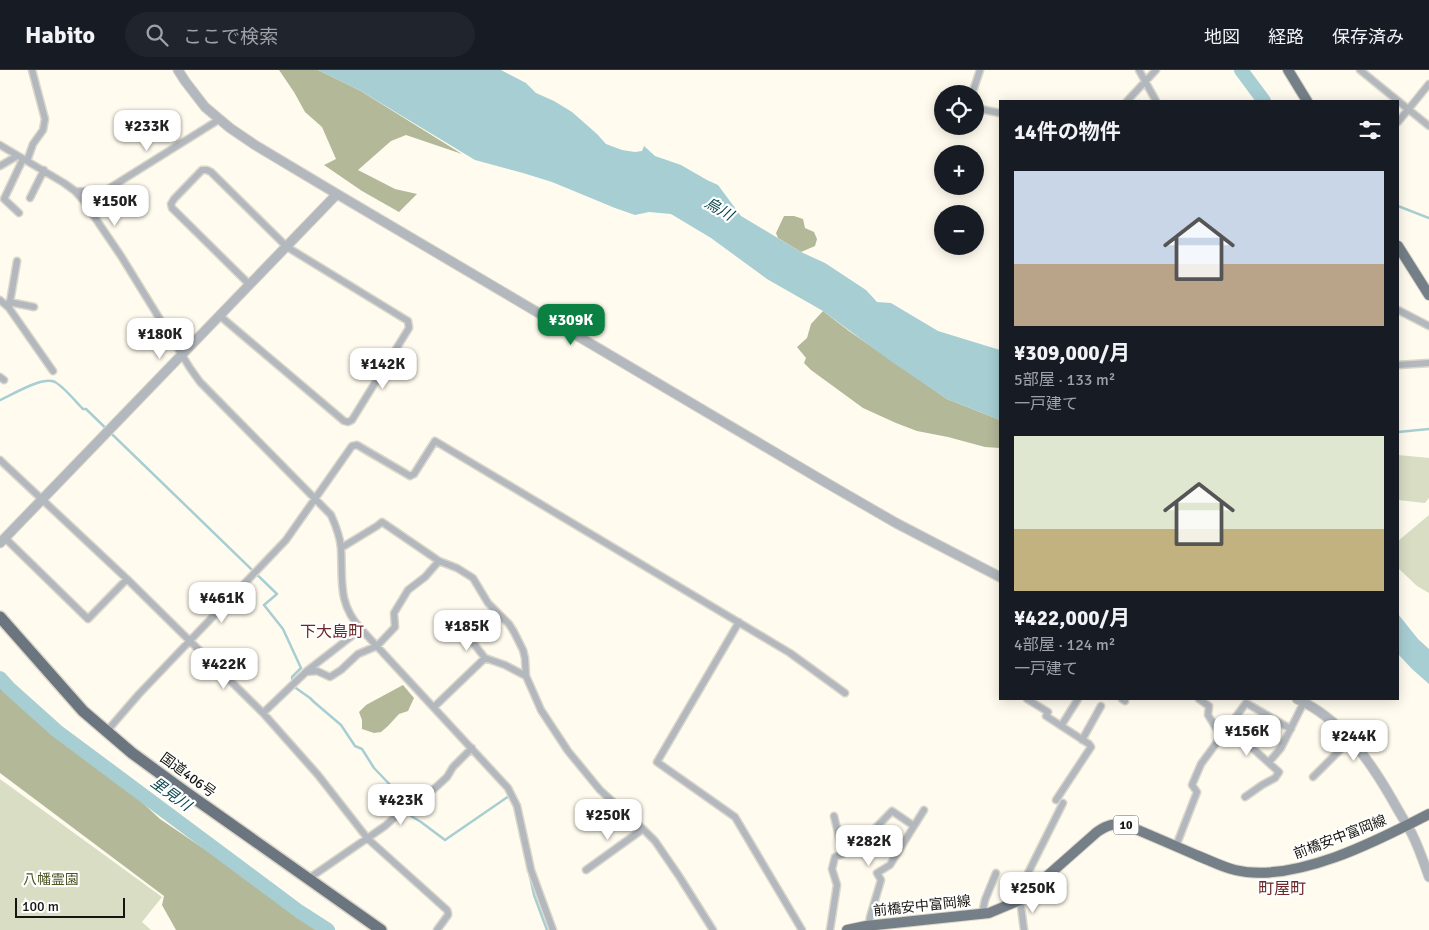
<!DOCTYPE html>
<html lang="ja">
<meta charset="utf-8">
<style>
:root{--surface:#171b24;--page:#20242c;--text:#f1f3f6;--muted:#9ea1a6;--line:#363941;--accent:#0b8043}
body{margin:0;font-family:Signika,"Noto Sans JP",sans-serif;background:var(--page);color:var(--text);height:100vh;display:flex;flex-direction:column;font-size:19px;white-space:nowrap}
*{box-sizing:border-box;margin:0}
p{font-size:16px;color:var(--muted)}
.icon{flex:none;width:28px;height:28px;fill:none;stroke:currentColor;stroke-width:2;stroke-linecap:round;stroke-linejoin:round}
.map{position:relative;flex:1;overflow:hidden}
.drawer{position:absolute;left:999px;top:30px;width:400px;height:600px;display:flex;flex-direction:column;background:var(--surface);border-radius:0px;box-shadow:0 2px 12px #0003}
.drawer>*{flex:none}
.controls{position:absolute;left:934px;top:15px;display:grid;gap:10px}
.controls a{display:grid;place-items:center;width:50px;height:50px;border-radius:50%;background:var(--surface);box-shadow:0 2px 12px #0003;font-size:25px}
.scale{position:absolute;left:15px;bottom:12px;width:110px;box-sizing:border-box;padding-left:5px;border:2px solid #16150f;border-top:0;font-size:14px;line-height:18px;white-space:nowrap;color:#16150f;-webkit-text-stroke:4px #fff;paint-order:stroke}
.price{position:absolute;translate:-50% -42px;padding:0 11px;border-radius:10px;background:#fff;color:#222;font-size:16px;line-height:32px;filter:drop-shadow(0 1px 2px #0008)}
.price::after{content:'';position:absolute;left:50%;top:30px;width:15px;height:11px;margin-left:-8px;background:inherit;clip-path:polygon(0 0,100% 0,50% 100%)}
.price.on{background:var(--accent);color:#fff}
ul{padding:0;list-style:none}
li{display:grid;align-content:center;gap:10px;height:265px;padding:0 15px}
li span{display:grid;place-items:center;height:155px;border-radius:0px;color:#555}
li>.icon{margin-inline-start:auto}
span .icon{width:90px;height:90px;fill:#fffc;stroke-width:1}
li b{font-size:21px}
h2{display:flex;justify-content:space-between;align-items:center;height:60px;padding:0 15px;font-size:21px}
header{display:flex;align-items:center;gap:30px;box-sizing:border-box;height:70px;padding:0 25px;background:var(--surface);border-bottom:1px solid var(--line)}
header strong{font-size:24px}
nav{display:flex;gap:28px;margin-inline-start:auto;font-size:18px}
.search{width:350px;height:45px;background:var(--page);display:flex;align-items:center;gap:12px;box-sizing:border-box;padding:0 18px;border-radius:28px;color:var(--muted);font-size:19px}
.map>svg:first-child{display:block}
</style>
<header>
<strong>Habito</strong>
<div class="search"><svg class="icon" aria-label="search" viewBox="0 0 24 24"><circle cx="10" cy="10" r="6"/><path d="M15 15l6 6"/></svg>ここで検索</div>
<nav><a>地図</a><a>経路</a><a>保存済み</a></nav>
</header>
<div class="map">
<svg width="1429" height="860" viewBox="0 0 1429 860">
<rect width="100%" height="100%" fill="#fffbee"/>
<!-- green -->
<path fill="#d9ddc3" d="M1398,385L1429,388V428L1425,433L1398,430Z
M1429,445V523L1417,516L1398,498V471Z
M0,709L162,827L142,852L151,860H0Z"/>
<!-- forest -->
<path fill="#b3b899" d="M279,0H318L359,20L462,84L406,65L391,71L358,100L395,119L417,124L399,142L362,121L324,95L336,89L322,57L305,42L294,22Z
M784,146H794L803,149L805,158L814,162L817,169L815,176L801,182L778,168L776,163Z
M823,241L849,261L947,329L1000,350V378L985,377L948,367L917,361L896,353L863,338L811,300L804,293L806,288L797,277L807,268L811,254Z
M0,613L63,669L94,688L160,749L257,815L330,860H176L162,835L164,826L0,703Z
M403,615L414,628L408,641L399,644L388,656L381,662L374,663L362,659V650L359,642L366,635Z"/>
<!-- water -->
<path fill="#a7ced3" d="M318,0H501L526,13L536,23L554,31L572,42L597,64L606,74L622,80L635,82L642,81L644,76L655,86L681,95L707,110L718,115L741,146L801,182L825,193L866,220L877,232L891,233L938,261L1000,280V350L947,329L892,292L823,241L767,209L711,168L671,144L649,142L635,145L615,138L552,112L523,103L475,90L359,20Z
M1398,544L1418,569L1429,579V614L1412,599L1398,584Z"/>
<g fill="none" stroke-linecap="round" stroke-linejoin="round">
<!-- stream -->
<path stroke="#a7ced3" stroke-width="2.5" d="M1398,136L1429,148
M0,330C12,325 42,306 55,312C64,317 76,332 83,339H86L277,524L264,535L283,559L301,598L292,607L293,616L310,628L314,632L341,655L355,676L362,679L374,698L395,720L391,727L406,743L421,752L445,770L509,726L510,729
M1398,362L1429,359
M529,802L534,825L547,860"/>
<!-- river -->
<path stroke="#a7ced3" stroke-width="14" d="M1241,0L1264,31
M0,608L9,618L57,661L300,842L328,860"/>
<!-- minor casing -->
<g stroke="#dad6ca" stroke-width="9">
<path id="minor" d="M1139,0L1156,31
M1360,0L1429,56
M972,24L980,0
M1127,31L1156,0
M975,38L1000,43
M1398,52L1429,14
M0,75L64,113L75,121L83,130L121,186L190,298L200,312L331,445C336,456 340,466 341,478C343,510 337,533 361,559L508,718L517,736L531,800L553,860
M27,91L33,74L43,60L45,49L32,0
M0,96L17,86
M75,121L99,122L108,119L220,49
M30,128L44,100
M19,143L4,129L23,89
M0,230L9,238L17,191
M9,232L34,237
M9,238L53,301
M1398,240L1429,256
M220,246L344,351L348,352L352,350L409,258L408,251L287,177L211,102L207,100H202L174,129L171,134L172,138L250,215
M1398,295L1429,293
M0,307L4,310
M0,390L127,509L263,643L318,705L368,769L447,840L448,843V845L437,860
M5,468L88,549L127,509
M341,478L377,456L382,452L439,491L457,498L473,508L488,533L509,554L514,562L523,580L525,588L526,606L534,624L541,640L568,681L600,720L643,759L655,771L679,806L713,860
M494,540L467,565L485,588L505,595L526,606
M739,552L657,692L735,747L802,860
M306,602L317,601L330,607L341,600L358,584L377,576L395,557L394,543L408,520L425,507L439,491
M1027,629L1048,642L1046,646L1089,674L1091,677L1056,730
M1122,629L1125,631
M1199,629L1209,636L1208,645L1221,666
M434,637L485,588
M263,643L308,600L361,559
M1061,656L1078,629
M1229,657L1279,702L1275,708L1262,715L1245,727
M107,661L139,624L286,470L352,376L357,375L410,406L414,404L435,371L790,583L845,623
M1082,670L1101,636
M1269,692L1281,678L1304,632
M1313,707L1351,669
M834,746L843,784L860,774L892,741L914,756L924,740
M1176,776L1197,722L1192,715L1201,694L1246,633L1291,659
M586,800L643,759
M308,809L385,756L413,731L434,719L447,707L453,697L472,678
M982,844L985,830L996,803
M869,855L870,847L881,810L877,803L890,795L914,756
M830,860L837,815L832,799L835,787L843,784
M1024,860L1019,821L1063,733"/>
</g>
<!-- tertiary casing -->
<g stroke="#dad6ca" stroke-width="11">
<path id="tertiary" d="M178,0L185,11L205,37L230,58L255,75L337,124L825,412L896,453L1000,507
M0,473L337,124
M1297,629C1341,649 1369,689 1393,731C1399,742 1406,753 1412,764C1419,778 1424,793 1429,807"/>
</g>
<!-- primary casing -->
<g stroke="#dad6ca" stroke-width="12">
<path id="primary" d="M1288,0L1307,31
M1398,176L1429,225
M847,860L866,856L989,843L1020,830L1097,762C1107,755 1114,753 1126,755C1150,765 1173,775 1196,785C1209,790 1222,797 1235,800C1294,814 1377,771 1429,744"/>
</g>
<!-- trunk casing -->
<g stroke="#dad6ca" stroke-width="14">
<path id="trunk" d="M0,547L83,641L132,683L184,721L381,860"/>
</g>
<!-- minor -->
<use href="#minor" stroke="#b2b8bd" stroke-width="6"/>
<!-- tertiary -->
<use href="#tertiary" stroke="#b2b8bd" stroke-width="9"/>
<!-- primary -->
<use href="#primary" stroke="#757f88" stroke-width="10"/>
<!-- trunk -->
<use href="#trunk" stroke="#6a757f" stroke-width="11"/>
</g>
<g text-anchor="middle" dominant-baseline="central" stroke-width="4.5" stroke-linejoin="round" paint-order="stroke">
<!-- shield labels -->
<rect fill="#fff" stroke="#5c5b57" stroke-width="1" x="1113.5" y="745.5" width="25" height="19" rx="4"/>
<g font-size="12" font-weight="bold" fill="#16150f">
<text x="1126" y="755">10</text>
</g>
<!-- street labels -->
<g font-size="14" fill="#16150f" stroke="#fff">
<text transform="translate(188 705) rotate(36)">国道406号</text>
<text transform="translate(1340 767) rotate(-21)">前橋安中富岡線</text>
<text transform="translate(922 836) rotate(-6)">前橋安中富岡線</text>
</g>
<!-- park labels -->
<g font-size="14" fill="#4f5422" stroke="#fff">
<text x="51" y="809">八幡霊園</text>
</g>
<!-- water labels -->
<g font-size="15" font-style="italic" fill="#09464c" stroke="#fff">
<text transform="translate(719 139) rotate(30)">烏川</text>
<text transform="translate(171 724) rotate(36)">里見川</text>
</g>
<!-- quarter labels -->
<g font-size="16" fill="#6e2829" stroke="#fff">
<text x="332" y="562">下大島町</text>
<text x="1282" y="819">町屋町</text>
</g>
</g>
</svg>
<div class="controls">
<a><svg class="icon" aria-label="locate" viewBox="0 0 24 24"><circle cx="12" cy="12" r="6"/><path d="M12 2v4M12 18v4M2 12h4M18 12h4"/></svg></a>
<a>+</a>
<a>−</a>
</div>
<div class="scale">100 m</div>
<b class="price" style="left:147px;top:82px">¥233K</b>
<b class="price" style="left:115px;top:157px">¥150K</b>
<b class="price on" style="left:571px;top:276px">¥309K</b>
<b class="price" style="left:160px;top:290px">¥180K</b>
<b class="price" style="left:383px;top:320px">¥142K</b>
<b class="price" style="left:222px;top:554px">¥461K</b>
<b class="price" style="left:467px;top:582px">¥185K</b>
<b class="price" style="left:224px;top:620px">¥422K</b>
<b class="price" style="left:1247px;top:687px">¥156K</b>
<b class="price" style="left:1354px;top:692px">¥244K</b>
<b class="price" style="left:401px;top:756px">¥423K</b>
<b class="price" style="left:608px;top:771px">¥250K</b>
<b class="price" style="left:869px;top:797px">¥282K</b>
<b class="price" style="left:1033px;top:844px">¥250K</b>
<section class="drawer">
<h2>14件の物件<svg class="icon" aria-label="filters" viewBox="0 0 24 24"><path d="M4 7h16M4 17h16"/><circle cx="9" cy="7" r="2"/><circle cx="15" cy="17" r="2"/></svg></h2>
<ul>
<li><span style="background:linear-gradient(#c9d6e8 60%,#b9a48a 0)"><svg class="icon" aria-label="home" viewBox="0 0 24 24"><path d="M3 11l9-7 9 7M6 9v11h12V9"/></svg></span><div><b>¥309,000/月</b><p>5部屋 · 133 m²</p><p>一戸建て</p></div></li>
<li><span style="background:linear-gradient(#dfe7d0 60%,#c2b280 0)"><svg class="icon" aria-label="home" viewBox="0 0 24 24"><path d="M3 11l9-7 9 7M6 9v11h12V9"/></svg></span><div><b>¥422,000/月</b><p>4部屋 · 124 m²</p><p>一戸建て</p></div></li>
</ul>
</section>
</div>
